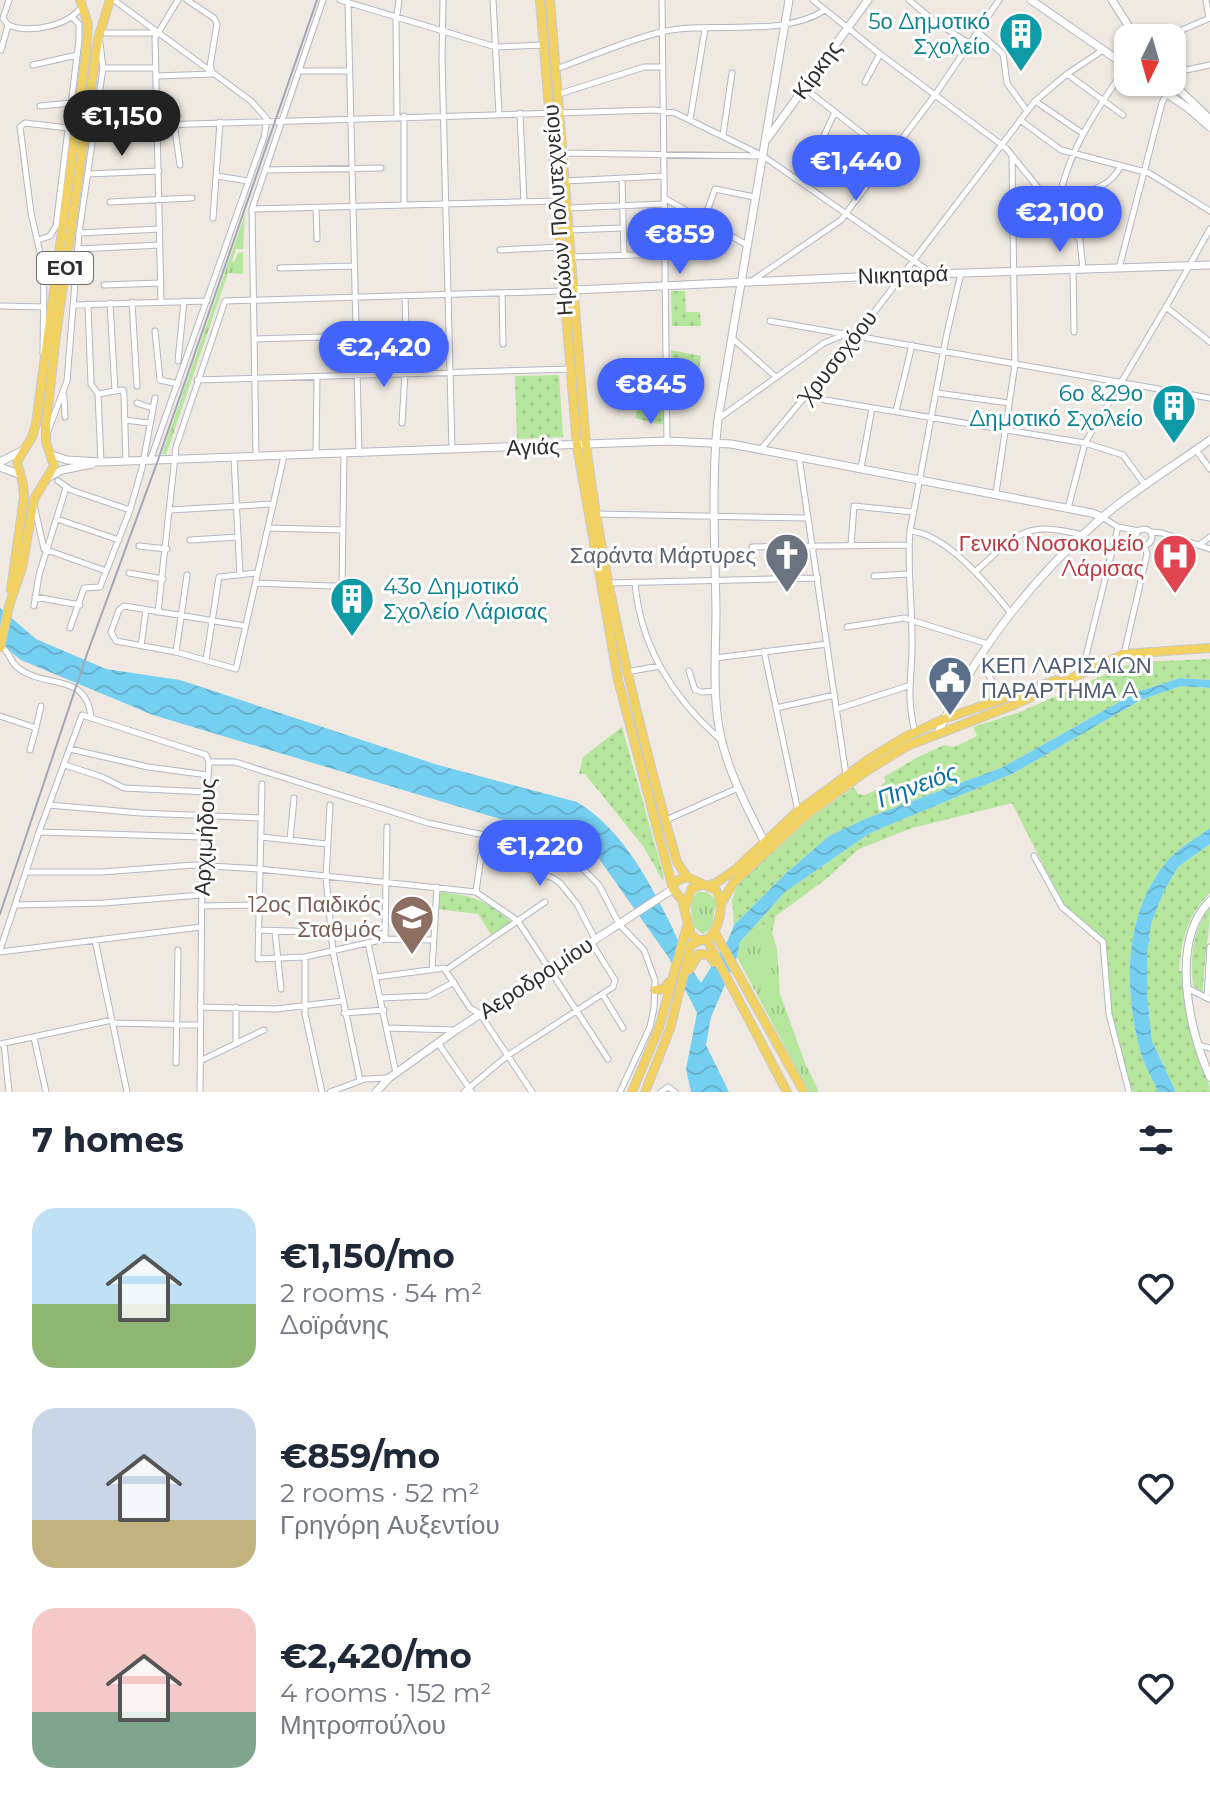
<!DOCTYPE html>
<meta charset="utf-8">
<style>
:root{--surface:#fff;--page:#f2f2f3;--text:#1f2937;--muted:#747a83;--accent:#4264fb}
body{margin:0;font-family:Montserrat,sans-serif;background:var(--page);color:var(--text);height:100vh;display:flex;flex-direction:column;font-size:30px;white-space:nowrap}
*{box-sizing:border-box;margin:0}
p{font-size:26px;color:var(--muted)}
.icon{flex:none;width:44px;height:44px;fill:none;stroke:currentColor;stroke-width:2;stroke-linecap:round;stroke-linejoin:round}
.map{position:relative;height:1092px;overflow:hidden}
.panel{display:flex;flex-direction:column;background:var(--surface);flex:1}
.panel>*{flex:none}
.needle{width:52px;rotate:185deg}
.buttons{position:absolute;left:1114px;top:24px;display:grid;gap:16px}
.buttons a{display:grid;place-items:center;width:72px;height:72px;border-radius:16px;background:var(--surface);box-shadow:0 2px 6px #0004;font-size:40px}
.price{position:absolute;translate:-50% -68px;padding:0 18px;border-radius:28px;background:var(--accent);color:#fff;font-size:26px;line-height:52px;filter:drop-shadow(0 2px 4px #0008)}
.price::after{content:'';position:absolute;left:50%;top:48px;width:24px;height:18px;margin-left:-12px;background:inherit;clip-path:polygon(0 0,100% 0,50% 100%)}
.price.current{background:#222;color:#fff}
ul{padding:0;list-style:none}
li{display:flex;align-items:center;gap:24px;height:200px;padding:0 32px}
li span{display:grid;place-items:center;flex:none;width:224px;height:160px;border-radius:24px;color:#555}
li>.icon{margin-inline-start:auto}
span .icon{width:96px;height:96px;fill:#fffc;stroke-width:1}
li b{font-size:34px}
h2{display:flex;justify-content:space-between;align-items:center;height:96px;padding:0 32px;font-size:34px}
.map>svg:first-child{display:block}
</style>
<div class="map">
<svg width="1210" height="1092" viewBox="0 0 1210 1092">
<defs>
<pattern id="grass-tufts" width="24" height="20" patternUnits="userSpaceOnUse" patternTransform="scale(2)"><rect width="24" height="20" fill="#b6e59e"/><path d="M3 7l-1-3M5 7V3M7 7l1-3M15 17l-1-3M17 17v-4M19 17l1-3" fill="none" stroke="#9dc588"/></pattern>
<pattern id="park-dots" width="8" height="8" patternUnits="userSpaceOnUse" patternTransform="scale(2)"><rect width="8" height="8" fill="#b6e59e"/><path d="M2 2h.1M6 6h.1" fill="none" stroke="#9dc588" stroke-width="1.8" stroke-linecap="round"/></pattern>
<pattern id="water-waves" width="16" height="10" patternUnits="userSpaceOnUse" patternTransform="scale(2)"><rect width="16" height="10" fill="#75cff0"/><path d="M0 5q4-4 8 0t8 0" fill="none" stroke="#66b2ce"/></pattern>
</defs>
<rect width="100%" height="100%" fill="#efe9e1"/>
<!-- grass -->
<path fill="url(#grass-tufts)" d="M245,214L243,249H236L232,261L234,262L238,253L243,252V274L228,273L167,452L166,455L162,454Z
M698,892H707L716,900L712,927L703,934L694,927C692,915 687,901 698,892Z
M776,916L772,932L777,948L780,994L805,1063L819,1092H809L737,957L740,942Z"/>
<!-- park -->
<path fill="url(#park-dots)" d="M671,291H685L686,312H700L701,326H672Z
M671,350L701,356L697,385L673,382Z
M559,375L563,437L517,439L515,376Z
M645,388L663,389L664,425L635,418Z
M1210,659V680L1180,678L1137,692L1003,767L865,819L829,836L784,875L734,925L732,899L738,885L806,821L854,787L858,794L865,795L882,787L881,785L886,782L884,777L916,758L944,745L954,747L977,736L973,727L1020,712L1124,666L1142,662Z
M1181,686L1210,688V828C1197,838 1181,846 1170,858C1125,907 1123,985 1139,1046C1142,1062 1152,1077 1158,1092H1133L1109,1014L1102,941L1066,910L1012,803L912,828L859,849L825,880L740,942L785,892L870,833L1014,773L1141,700Z
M622,727L664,877L663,881L643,846L585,774H579L583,757Z
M1210,844V893C1187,915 1182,940 1179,971L1185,972C1186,998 1188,1024 1195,1050C1199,1064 1210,1077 1210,1092H1176L1152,1041L1147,994V956L1151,924L1164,891L1178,867Z
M439,892C476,896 482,899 512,922L492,936L478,914L437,909Z
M1210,907C1210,936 1203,963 1203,992L1193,986C1190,956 1192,931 1210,907Z"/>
<!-- water -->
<path fill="url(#water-waves)" d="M0,608L36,639L106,669L180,680L438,765L577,802C620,828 645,874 667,917C679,940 686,963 701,983L728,940L734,925L784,875L829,836L865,819L1003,767L1137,692L1180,678L1210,680V688L1181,686L1141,700L1014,773L870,833L785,892L740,942L737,957L711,1017L706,1045L729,1092H691L686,1069L697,1013L669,958L590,846L153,715L21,660L0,643Z
M1210,828V844L1178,867L1164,891L1151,924L1147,956V994L1152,1041L1176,1092H1158C1152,1077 1142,1062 1139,1046C1123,984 1125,907 1170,858C1181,846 1197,838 1210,828Z"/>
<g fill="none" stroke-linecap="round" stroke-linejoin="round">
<!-- street casing -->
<g stroke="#b4b7c1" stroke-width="7">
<path id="street" d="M114,0L251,101L267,119
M340,0L496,47L543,45
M443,0L442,59L452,450
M493,0L499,114
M662,0L667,441
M813,0L880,54L1006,148L1080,240L1083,269
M909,0L933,20L970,44
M1206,0L1209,18
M348,3L359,452
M8,25C30,34 69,26 82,6
M8,25L3,18L9,0
M978,32L1003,54L1007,83L1027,111
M106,33H155
M1163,38L1210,18
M1,50L8,25
M1117,58L1128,53
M33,65L77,55
M103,68H155
M556,69C590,57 625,41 661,32C710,20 780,39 825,10
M299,71H349
M1172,73L1210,65
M1067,74L1123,115
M156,76L213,74L210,66L217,24L214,18L187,0
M865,82L880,54
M804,88L890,155
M559,94L644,67H663
M1035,101L1082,133
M40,106L71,103
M520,113L524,202
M397,116L396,22L399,0
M690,120L705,29
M1020,120L1061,150L1149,173L1210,211
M174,123L180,165
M86,135L94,127L655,110L675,113L763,156L933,274
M723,135L732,73
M562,153L762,156
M265,170L381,168
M88,174L159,171
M217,176L248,181
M622,178L624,255
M565,181L664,176
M802,183L835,112
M664,198L747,245
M1061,199C1083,192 1109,190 1120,167
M110,202L192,198
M404,205V116
M316,208L317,239
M568,208L664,204
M252,209L557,201
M1057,211C1065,155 1095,111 1127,66
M213,218L220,122
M704,220L715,189L754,197
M569,230L623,228
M79,233L160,229
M38,240L50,236L56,226L79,40V24L73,18
M78,249L160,245
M500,250L561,247
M572,257L665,254
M280,268L354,266
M1119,268L1162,103L1172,84
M1073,269L1074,332
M752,281L841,220L935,95L999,0
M104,285L161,283
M502,293L503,344
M405,296L406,330
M132,302L137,386
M161,302L155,38L178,0
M110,303L115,391
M88,304L91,384L98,394L101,462
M73,305L207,301
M2,306L44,307
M1166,307L1210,342
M770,321L1210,398
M155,331L160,380L178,384
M732,338L776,377
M254,339L356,336
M43,353L44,270L31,213L20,127L25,123L68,128
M178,361L184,301
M197,380L570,369
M115,391L123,390L124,396L126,461
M937,393L1009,403
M98,394L115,391
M809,394L825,400L1085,443L1123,455L1145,485
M64,396L65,417
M137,403L152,408
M896,411L912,345
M718,419L824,343L846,334
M125,420L149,423
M402,423L405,374
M48,431L67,381L79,233L103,68L100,43
M761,449L856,336L1035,101L1067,74L1103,50
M1196,450L1210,469
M316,455L317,377
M256,456L252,209L323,0
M799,457L846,775
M234,458L240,575
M150,461L264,137L267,120
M861,468L872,408
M58,481L71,490L130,510
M996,493L1015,364L1012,156
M34,505L44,549L106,571
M1068,508L1085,443L1166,307L1210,229
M170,510L273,504
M596,514L807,518
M1102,517L1118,527L1139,531
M57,519L119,540
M268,528L343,530
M1136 537a8 8 0 1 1 16 0a8 8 0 1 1-16 0Z
M910,531C947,534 988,585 1010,612
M1151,532L1162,533L1210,549
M190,540L238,537
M851,545L854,506L913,512
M1199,545L1210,537
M139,546L167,549
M752,547L909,545
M975,572C1017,534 1025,520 1082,535
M129,573L163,579
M874,576L909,574
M635,582C640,647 673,698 721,740
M255,583L356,587
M609,583L818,578
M342,586L344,454
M35,597L80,605
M34,606L39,575L66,488
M158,612L176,447L225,301L563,291
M245,626L124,606L119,610L111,632L116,641L176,652L236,669C252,598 268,527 284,456
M847,627L904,618L988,644
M70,628L84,588L100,587L130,510L142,468L155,398
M141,646L146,610
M1,647C10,651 9,660 17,667C45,690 86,671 91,717
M764,651L798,811
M176,652L187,575
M1124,654L1147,554L1144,544
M715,658L827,644
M979,658L1002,699
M206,660L219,577L257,573
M689,671L695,690L702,692L716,691
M626,672L660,666
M1082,672L1118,527
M776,708L835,695
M837,709L908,686
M0,716L36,728L30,750
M36,728L41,706
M915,732C905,693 913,675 912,638C912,602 907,567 910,531L947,333L961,273
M70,749L148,767L208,775
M65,765L102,777L124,788L207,792
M262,784L258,959L305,957L385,939L433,940
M49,805L141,813L260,818
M330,805L326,877L333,952L360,1080
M666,820L738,788
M39,832L203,837
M261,837L327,844
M290,840L294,798
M1034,856L1062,907L1103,942L1109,1014L1129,1092
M28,872H102L194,865L259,869L476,892L518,921L608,1059
M476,892L481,856L484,853L553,878L560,883L577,904L595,939
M16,905L104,903L201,895
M201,906L258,905
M258,930L385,934
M275,931L281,989
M385,938L387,827
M95,940L127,1092
M368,943L396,1073
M0,950L39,832L82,715L206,755L209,762
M0,952L201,927
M305,957V1014L322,1092
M432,970L437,887
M446,970L545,902
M377,977L444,968L470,1008L480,1014L532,1092
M1189,989L1209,999
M603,995L623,1028
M381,998L428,996L454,982
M1207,998L1210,947
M200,1007L276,1009L343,1001
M236,1007V1044
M344,1013L384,1010
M113,1023L200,1025
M387,1028L454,1030
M34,1038L46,1092
M438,1043L472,1092
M0,1044L112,1020
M4,1044L9,1092
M1198,1045L1210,1048
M200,1061L264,1030
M176,1063L178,950
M200,1092L202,866L209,762H235L428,823L544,848L565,855L580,866L599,885L619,924L644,950L655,980L654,1008L650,1027L620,1092
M330,1092L365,1079L388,1078
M464,1092L507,1056L613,987L615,980L591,942
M661,1092L668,1087L675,1092"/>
</g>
<!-- secondary casing -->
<g stroke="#b4b7c1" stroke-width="9">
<path id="secondary" d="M1031,0L1128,67
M1112,0L1136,38
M1150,82L1188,108L1210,127
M1171,82L1210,119
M767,139L868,0
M574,290L901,275L1210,265
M52,455L67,460L101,462L667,441L731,444L1092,513L1102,517
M0,462L22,451
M0,467L19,474
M49,477L62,470L92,464
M938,733C975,651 1033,578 1100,519C1134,490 1174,466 1210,440
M764,841C747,808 727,769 720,733C712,693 716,650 716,610C715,546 711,482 718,419L789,0
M1210,901C1169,941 1189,1031 1210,1077
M376,1092L389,1078L456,1030L673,889"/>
</g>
<!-- primary casing -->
<g stroke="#c9c9c9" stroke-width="10">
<path id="primary" d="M540,0L577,446L618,680L673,889L682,900L691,935L698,940H707C720,928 725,905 716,890L687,877L676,881L673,889
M550,0L586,445C604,587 638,725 677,862L687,877
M11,590L24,497L23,484L17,462L32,437L36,424L86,53L88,24L80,0
M9,606L22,568L34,499L54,466L46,442V425L56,335L98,39L110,0
M709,885L716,883L736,869L798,811L869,759L905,737L944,719L1057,680
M721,904L734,882L805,816L865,772L907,746L1016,704L1124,654L1210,648
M685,907L692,888L702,885
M714,931L804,1092
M707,940L787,1092
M689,970L699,954L709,955L714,962
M655,990L664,989L669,982
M632,1092L659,1028L687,926
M645,1092L670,1029L691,945L701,940"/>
</g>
<!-- street -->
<use href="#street" stroke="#fff" stroke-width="5"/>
<!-- secondary -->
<use href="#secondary" stroke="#fff" stroke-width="7"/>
<!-- primary -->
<use href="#primary" stroke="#f2d163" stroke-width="8"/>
<!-- rail -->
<path stroke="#a3a6b8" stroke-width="2" d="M0,914L87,654L158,460L317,0"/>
<!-- primary-bridge casing -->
<g stroke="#c9c9c9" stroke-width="10" stroke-linecap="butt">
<path id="primary-bridge" d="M0,648L9,606"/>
</g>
<!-- primary-bridge -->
<use href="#primary-bridge" stroke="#f2d163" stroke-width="8"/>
</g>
<!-- icons -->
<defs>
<g id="building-pin" transform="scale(2.3)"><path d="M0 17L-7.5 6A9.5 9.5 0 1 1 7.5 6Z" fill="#0f9aa8" stroke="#fff"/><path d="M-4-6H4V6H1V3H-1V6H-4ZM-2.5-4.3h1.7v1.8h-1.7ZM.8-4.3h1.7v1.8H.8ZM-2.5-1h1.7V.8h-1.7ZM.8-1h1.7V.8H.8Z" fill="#fff"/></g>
<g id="church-pin" transform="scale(2.3)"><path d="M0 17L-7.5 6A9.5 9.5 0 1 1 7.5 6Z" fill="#6b7280" stroke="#fff"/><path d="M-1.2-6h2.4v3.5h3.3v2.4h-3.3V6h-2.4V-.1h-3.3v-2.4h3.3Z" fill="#fff"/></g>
<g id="hospital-pin" transform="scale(2.3)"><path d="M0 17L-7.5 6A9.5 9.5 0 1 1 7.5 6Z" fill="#e0444e" stroke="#fff"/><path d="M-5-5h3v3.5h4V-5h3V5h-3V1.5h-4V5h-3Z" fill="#fff"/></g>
<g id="civic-pin" transform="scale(2.3)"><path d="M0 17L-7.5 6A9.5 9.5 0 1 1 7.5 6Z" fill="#5c6f8a" stroke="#fff"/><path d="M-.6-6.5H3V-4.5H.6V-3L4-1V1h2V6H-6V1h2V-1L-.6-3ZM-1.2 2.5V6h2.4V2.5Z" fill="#fff"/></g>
<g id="school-pin" transform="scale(2.3)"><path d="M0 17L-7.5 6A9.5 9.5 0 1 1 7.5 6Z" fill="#8d6e63" stroke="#fff"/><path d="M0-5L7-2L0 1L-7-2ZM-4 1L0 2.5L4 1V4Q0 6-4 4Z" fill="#fff"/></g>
</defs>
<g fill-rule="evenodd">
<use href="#building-pin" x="1021" y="34"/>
<use href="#building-pin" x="1174" y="406"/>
<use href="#church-pin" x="787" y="555"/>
<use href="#hospital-pin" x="1175" y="556"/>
<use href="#building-pin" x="352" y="599"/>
<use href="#civic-pin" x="950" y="678"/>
<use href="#school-pin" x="412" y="917"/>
</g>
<g text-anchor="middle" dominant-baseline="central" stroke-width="6" stroke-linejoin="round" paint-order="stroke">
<!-- shield labels -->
<rect fill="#fff" stroke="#6d6d6d" stroke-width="2" x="37" y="252" width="56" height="32" rx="6"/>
<g font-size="20" font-weight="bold" fill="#2e2e2e">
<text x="65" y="268">ΕΟ1</text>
</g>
<!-- culture labels -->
<g font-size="22" fill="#0d838f" stroke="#fff" text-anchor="end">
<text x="990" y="21">5ο Δημοτικό<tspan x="990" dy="25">Σχολείο</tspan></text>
<text x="1143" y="393">6ο &amp;29ο<tspan x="1143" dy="25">Δημοτικό Σχολείο</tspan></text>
<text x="383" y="586" text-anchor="start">43ο Δημοτικό<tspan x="383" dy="25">Σχολείο Λάρισας</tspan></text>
</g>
<!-- street labels -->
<g font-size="22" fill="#2e2e2e" stroke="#fff">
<text transform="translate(817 70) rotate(-54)">Κίρκης</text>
<text transform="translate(558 210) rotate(-94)">Ηρώων Πολυτεχνείου</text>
<text transform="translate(903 275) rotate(-2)">Νικηταρά</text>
<text transform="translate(838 357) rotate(-52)">Χρυσοχόου</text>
<text transform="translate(533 447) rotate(-2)">Αγιάς</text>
<text transform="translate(205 837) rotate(-87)">Αρχιμήδους</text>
<text transform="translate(536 978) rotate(-33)">Αεροδρομίου</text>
</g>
<!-- health labels -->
<g font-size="22" fill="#be3a42" stroke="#fff" text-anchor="end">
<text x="1144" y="543">Γενικό Νοσοκομείο<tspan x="1144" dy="25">Λάρισας</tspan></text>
</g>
<!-- worship labels -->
<g font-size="22" fill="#5b616d" stroke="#fff" text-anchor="end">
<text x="756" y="555">Σαράντα Μάρτυρες</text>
</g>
<!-- service labels -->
<g font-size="22" fill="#4e5e75" stroke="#fff" text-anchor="start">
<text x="981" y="665">ΚΕΠ ΛΑΡΙΣΑΙΩΝ<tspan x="981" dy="25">ΠΑΡΑΡΤΗΜΑ A</tspan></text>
</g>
<!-- education labels -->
<g font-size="22" fill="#785e54" stroke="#fff" text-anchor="end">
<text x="381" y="904">12ος Παιδικός<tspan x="381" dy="25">Σταθμός</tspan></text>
</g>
<!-- water labels -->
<g font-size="24" font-style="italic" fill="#0d6fa3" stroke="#fff">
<text transform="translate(917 785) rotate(-21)">Πηνειός</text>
</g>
</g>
</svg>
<div class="buttons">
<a><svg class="needle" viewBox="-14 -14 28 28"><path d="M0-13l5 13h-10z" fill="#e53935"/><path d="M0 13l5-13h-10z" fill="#747a83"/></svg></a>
</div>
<b class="price current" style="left:122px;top:158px">€1,150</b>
<b class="price" style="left:856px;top:203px">€1,440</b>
<b class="price" style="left:1060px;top:254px">€2,100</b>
<b class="price" style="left:680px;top:276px">€859</b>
<b class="price" style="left:384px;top:389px">€2,420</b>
<b class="price" style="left:651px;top:426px">€845</b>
<b class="price" style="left:540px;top:888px">€1,220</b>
</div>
<section class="panel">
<h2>7 homes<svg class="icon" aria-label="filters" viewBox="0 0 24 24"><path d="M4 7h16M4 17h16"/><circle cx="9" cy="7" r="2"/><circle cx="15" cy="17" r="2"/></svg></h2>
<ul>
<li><span style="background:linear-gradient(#bfe0f5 60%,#8fb573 0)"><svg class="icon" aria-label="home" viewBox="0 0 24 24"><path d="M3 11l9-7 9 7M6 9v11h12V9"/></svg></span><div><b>€1,150/mo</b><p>2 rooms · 54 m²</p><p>Δοϊράνης</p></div><svg class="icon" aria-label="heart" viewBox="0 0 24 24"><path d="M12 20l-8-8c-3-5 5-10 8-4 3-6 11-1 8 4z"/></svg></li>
<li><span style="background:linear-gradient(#c9d6e8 70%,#c2b280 0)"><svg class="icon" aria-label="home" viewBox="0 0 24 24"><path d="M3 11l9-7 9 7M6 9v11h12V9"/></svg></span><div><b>€859/mo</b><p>2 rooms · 52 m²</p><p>Γρηγόρη Αυξεντίου</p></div><svg class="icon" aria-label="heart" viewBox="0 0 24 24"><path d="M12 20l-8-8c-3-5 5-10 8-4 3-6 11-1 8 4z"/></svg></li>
<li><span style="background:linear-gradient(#f6c9c9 65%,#7fa58c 0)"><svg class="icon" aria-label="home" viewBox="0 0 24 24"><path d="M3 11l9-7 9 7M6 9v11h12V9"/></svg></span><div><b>€2,420/mo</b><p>4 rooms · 152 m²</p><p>Μητροπούλου</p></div><svg class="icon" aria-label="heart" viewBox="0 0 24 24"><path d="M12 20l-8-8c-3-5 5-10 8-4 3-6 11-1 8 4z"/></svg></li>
</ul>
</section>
